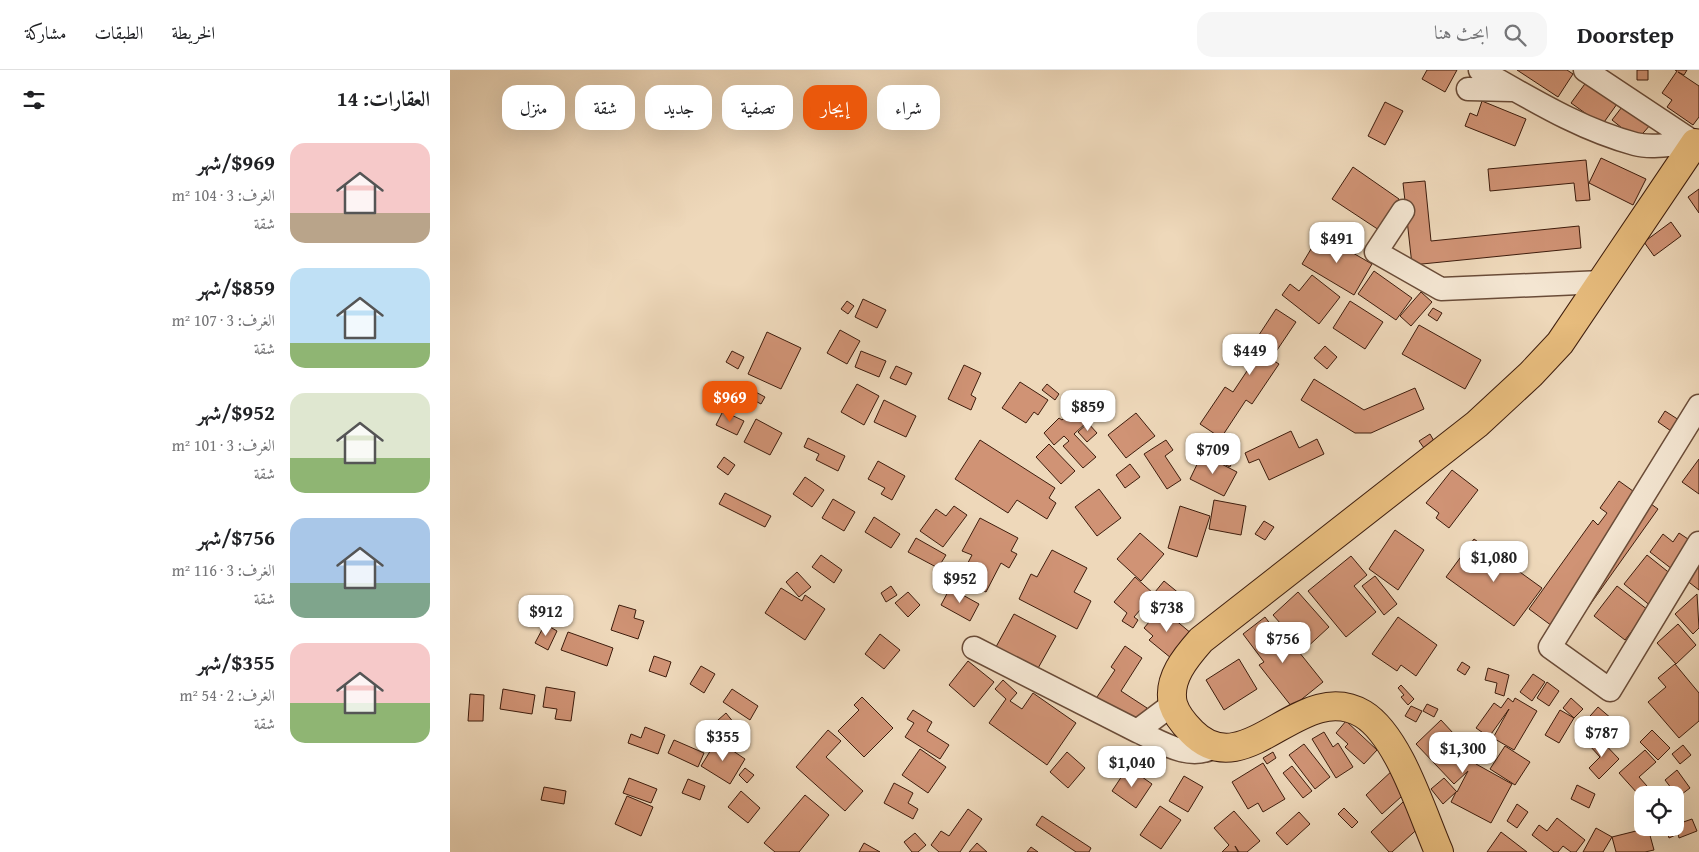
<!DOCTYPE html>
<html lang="ar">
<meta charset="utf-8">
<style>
:root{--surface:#fff;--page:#f6f6f6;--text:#202124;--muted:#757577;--line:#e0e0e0;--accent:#ea580c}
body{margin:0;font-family:"Gentium Book Plus",Amiri,serif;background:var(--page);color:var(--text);direction:rtl;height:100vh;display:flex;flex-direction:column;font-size:19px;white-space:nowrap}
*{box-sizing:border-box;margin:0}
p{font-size:16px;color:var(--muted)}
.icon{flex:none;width:28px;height:28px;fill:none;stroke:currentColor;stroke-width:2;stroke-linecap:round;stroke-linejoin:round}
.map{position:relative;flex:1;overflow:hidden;direction:ltr}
.drawer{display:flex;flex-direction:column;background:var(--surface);width:450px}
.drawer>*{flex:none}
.banner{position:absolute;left:15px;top:15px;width:475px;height:45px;direction:rtl;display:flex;gap:10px}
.controls{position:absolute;left:1184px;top:716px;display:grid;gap:10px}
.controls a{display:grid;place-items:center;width:50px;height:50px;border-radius:10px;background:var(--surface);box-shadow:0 5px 20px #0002;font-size:25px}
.price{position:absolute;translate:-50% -42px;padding:0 11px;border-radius:10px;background:#fff;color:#222;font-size:16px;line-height:32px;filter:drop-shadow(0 1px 2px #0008)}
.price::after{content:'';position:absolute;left:50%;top:30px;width:15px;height:11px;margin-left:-8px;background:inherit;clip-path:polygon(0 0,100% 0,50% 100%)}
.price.on{background:var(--accent);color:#fff}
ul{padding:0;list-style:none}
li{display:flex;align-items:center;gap:15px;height:125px;padding:0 20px}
li span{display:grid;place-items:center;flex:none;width:140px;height:100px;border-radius:15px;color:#555}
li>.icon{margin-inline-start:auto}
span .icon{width:60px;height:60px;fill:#fffc;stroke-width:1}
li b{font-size:21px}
h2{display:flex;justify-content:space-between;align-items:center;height:60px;padding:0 20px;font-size:21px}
.pill{padding:0 18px;border-radius:15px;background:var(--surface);box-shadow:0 5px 20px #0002;font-size:18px;line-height:45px}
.pill.on{background:var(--accent);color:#fff}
header{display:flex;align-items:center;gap:30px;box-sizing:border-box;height:70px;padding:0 25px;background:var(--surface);border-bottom:1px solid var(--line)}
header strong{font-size:24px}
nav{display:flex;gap:28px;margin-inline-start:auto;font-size:18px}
.search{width:350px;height:45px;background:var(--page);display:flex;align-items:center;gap:12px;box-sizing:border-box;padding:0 18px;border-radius:15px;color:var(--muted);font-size:19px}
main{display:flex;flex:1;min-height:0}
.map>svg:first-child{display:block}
</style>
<header>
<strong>Doorstep</strong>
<div class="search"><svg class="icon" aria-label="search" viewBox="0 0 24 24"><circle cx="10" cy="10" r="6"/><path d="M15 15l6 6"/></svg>ابحث هنا</div>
<nav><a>الخريطة</a><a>الطبقات</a><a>مشاركة</a></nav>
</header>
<main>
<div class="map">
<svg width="1249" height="782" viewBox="0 0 1249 782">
<rect width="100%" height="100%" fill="#eed8ba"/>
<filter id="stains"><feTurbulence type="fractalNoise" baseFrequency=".004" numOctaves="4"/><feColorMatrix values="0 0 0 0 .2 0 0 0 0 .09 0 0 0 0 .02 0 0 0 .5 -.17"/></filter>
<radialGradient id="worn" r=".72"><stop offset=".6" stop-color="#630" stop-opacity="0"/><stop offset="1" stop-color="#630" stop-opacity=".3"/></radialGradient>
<!-- building -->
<path fill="#d09375" stroke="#3e1d0d" d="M977,0H1007L995,22L972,9Z
M1067,0H1117L1123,4L1108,27Z
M1187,0H1198V10H1187Z
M1225,0H1237L1234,5L1228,2L1249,16V47L1243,55L1217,37L1222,30L1212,23L1227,1Z
M1137,11L1167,34L1152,55L1121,33Z
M1032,31L1076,49L1065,76L1015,56L1020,43L1027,46Z
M935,32L953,41L935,75L918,66Z
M1175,33L1201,54L1187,70L1162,50Z
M1151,88L1196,109L1183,135L1139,113Z
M1136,90L1140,130L1126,131L1124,113L1040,121L1038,99Z
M903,97L949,129L929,160L882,129Z
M975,111L981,171L1129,156L1131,178L962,195L953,113Z
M1249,119V143L1238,127Z
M1221,152L1231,166L1204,186L1194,172Z
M870,164L922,194L904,225L852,194Z
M924,201L962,228L946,250L908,224Z
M862,205L890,227L869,254L832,225L840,214L849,221Z
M971,222L982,232L961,256L950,246Z
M413,229L436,240L427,258L405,247Z
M397,231L404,236L398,244L391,239Z
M900,231L933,252L915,279L883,258Z
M983,238L992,243L987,251L978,245Z
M826,239L846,252L821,289L829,294L802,334L796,330L771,368L750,354L775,317L783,322L811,280L803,274Z
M969,255L1031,290L1015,319L952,284Z
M390,260L410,271L397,294L377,283Z
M317,262L351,278L331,319L298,304Z
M875,276L887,287L877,299L864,288Z
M282,281L294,287L288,299L276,292Z
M411,281L436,291L429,307L405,297Z
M514,295L531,303L521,325L526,328L521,340L498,329Z
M446,296L462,303L456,315L440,308Z
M864,309L914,340L965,318L974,339L921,363H905L851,330Z
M570,312L598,330L588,345L584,342L576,353L552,338Z
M407,314L429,326L414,355L391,342Z
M597,314L609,324L605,330L592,320Z
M298,318L315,327L311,334L294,325Z
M434,330L466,346L456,367L424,352Z
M624,339L636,353L624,364L646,387L633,398L613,376L619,371L614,366L604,375L594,363L609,348L612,350Z
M273,341L294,351L287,365L266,355Z
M1215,341L1229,350L1221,361L1208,352Z
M686,343L705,366L676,388L658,365Z
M306,349L332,363L320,385L294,372Z
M638,353L647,363L637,372L628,362Z
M841,361L849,378L867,369L874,384L819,410L809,389L799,393L795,383Z
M980,364L984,371L974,378L969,371Z
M358,368L395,386L388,401L366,390L369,384L354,377Z
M530,370L605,418L599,428L606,433L597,449L567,430L558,443L505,409Z
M716,370L723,380L715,386L731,410L717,419L694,384Z
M599,374L625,401L611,414L586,387Z
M769,375L786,383L780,397L763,389Z
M752,384L787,402L774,426L740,409Z
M274,387L285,395L278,405L267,397Z
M1249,389V424L1232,412Z
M428,391L455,406L442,430L431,424L435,418L418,409Z
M680,394L690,407L675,418L666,405Z
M1002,400L1028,420L999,458L986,448L989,443L976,433Z
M355,407L374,420L362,437L343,424Z
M1169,411L1208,439L1117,567L1079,539L1143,450L1148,455L1157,443L1150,438Z
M649,419L671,448L647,466L625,437Z
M275,423L321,446L315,457L269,434Z
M383,429L405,442L394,461L372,448Z
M764,430L796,436L791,465L759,459Z
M504,436L517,445L493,477L470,461L486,439L496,446Z
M730,436L760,446L747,487L718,478Z
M424,447L450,464L441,478L415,462Z
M530,448L568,468L561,481L567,484L559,498L551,493L536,522L510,508L522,485L512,481Z
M814,451L824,457L815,470L805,464Z
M945,460L974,480L948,520L919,499Z
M690,463L714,484L691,511L667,489Z
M1229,463L1241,471L1232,483L1249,496V520L1200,482L1213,464L1223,472Z
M466,468L496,485L488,498L458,482Z
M1024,469L1092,518L1064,556L996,507Z
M602,480L637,498L624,522L641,531L627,559L569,529L581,504L587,507Z
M371,485L392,500L384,513L362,497Z
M1197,485L1232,513L1208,542L1174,514Z
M901,486L917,505L904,516L926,542L896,567L858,521Z
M347,502L361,517L349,527L336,512Z
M925,506L947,534L934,545L912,516Z
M685,507L704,524L684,547L688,550L683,558L672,551L677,543L664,532Z
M714,511L736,529L728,540L705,522Z
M441,516L447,525L436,532L431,523Z
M1167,516L1198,540L1175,570L1144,546Z
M331,518L352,531L355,525L375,539L355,570L315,543Z
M500,518L529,534L520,551L491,535Z
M458,522L470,535L458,547L445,533Z
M848,522L879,557L854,580L823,545Z
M1247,524L1249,558L1243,564L1225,544Z
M169,535L186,540L184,548L194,551L188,569L161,560Z
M711,538L742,564L721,588L699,570L703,566L694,558Z
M564,544L606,566L582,609L541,586Z
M815,547L824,559L820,562L837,583L845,577L873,612L842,637L809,595L814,592L793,564Z
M948,547L987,575L966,606L951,595L947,601L922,584Z
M95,554L107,561L98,580L85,573Z
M1228,554L1246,575L1226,594L1207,573Z
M118,562L163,578L157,596L111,580Z
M430,564L450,580L434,599L415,584Z
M675,576L692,588L671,621L697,638L681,663L641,636L665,600L661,597Z
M204,586L221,592L216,607L199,601Z
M789,589L807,619L774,640L756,610Z
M518,591L544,612L524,637L499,615Z
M1012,592L1020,597L1015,605L1007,600Z
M1225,594L1249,623V651L1229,668L1198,632L1216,617L1208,608Z
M251,596L265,604L254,623L240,614Z
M1038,598L1059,605L1054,626L1045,623L1047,613L1035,610Z
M1083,604L1095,612L1082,631L1070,622Z
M553,610L567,623L560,631L572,639L583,623L626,653L597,695L539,653L556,629L545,619Z
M1097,612L1109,621L1099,636L1087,628Z
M951,615L964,629L958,635L951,627L954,625L948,618Z
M96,617L125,622L121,651L105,649L107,639L93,637Z
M53,619L85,625L82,644L50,639Z
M282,619L308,636L300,650L273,632Z
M20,624L34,625L33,651H18Z
M412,627L443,658L414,687L388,661L409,640L404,635Z
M1058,628L1063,632L1065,628L1087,641L1064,680L1043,668L1059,639L1039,667L1026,658L1044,633L1051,638Z
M1121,628L1133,639L1124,648L1113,638Z
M977,634L988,639L984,647L973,641Z
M961,636L972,641L966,652L955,646Z
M1148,637L1162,649L1177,656L1172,665L1158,657L1160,652L1147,667L1133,654Z
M463,640L482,652L477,661L499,675L490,689L455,667L464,653L457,649Z
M1110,640L1124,648L1109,673L1095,665Z
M276,643L284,653L299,664L286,680L272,670L283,655L269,667L260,657Z
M991,650L1029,691L1026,694L1062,714L1041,753L1001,732L1006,722L993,734L981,719L994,708L1007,722L1018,701L1004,714L966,674Z
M896,651L927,680L914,694L895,677L898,674L886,663Z
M195,657L215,665L208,684L178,673L181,664L191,668Z
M378,660L391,671L376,687L413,721L395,741L346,697Z
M1202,660L1220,678L1208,690L1190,672Z
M874,662L883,677L888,673L903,697L886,708L862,669Z
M1148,667L1169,689L1149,709L1139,698L1150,687L1139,675Z
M224,670L254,683L248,697L218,683Z
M267,670L295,689L280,714L251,696Z
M854,674L880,707L865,719L839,685Z
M1233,675L1241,685L1230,694L1222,684Z
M1055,676L1080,692L1065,715L1040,699Z
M470,679L496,697L478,723L452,705Z
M1195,680L1206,692L1189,707L1197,716L1188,724L1169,703Z
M617,682L635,698L618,718L600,702Z
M823,682L826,688L817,694L813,688Z
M813,693L835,729L813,742L808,733L798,739L782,712Z
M842,696L862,721L853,728L833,703Z
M678,697L702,714L686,738L662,721Z
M295,698L304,705L297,713L289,705Z
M944,699L961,718L932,744L916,725Z
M1227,700L1240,718L1228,727L1215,710Z
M734,706L753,717L738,742L719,731Z
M179,708L207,719L201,733L173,723Z
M238,709L255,716L250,730L232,723Z
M444,713L463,723L458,733L468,739L463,749L434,733Z
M1127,715L1145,724L1139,738L1121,729Z
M94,717L116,721L114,734L91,730Z
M1204,718L1209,725L1217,718L1222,725H1195Z
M291,721L310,738L298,753L278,737Z
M355,725L379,745L349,782H325L314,773Z
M177,726L203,737L191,766L165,754Z
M1225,728L1232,737L1225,742Z
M953,732L973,754L942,782H939L921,762Z
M1067,734L1078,742L1067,758L1057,751Z
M710,736L731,750L711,779L690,765Z
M894,738L908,752L902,758L888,744Z
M518,739L532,749L510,782H489L481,775L491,761L499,766Z
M784,741L810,771L797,782H789L785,776L788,782H772L779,775L764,758Z
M849,742L860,754L837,775L826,763Z
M592,746L641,778L639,782H626L586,755Z
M1107,748L1135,770L1126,782H1121L1113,776L1108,782H1104L1082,765L1089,755L1097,761Z
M1242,749L1247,761L1229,768L1228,764L1219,768L1216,759L1225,758V755Z
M1146,758L1162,767L1153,782H1133Z
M1198,758L1204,780L1195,782H1166L1162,767Z
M1051,762L1077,782H1037Z
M465,763L476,775L468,782H462L454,772Z
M414,773L430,782H409Z
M527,773L537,782H519Z
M581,777L588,782H577Z"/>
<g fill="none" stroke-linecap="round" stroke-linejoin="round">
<!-- minor casing -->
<g stroke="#6a4c38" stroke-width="25">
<path id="minor" d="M1030,0C1080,28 1129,59 1185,74C1203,79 1227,73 1245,73
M1135,0L1245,73
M1018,19L1062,20
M953,141L926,182L991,219L1152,212
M1249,336L1100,577L1160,620L1249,473
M524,578L687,661L723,634
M687,661C711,672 739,691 764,677"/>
</g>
<!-- major casing -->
<g stroke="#3e1d0d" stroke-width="30">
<path id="major" d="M989,782C972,743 949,666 913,644C851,607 796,717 742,662C735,655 726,644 723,634C717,609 736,587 751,570L1027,354L1081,304L1110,273L1245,73L1249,75"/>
</g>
<!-- minor -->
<use href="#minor" stroke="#f4e6d2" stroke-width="22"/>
<!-- major -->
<use href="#major" stroke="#e7bc7d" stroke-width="28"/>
</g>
<rect width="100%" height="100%" filter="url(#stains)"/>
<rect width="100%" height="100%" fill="url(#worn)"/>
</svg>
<div class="controls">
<a><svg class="icon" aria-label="locate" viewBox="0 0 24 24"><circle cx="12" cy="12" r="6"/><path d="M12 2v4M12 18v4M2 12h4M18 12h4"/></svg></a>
</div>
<b class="price" style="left:887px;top:194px">$491</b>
<b class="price" style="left:800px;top:306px">$449</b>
<b class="price on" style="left:280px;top:353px">$969</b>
<b class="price" style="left:638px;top:362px">$859</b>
<b class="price" style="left:763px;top:405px">$709</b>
<b class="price" style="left:1044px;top:513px">$1,080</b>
<b class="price" style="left:510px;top:534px">$952</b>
<b class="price" style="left:717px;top:563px">$738</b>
<b class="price" style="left:96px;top:567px">$912</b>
<b class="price" style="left:833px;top:594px">$756</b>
<b class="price" style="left:1152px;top:688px">$787</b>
<b class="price" style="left:273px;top:692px">$355</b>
<b class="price" style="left:1013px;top:704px">$1,300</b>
<b class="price" style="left:682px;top:718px">$1,040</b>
<div class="banner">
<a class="pill">شراء</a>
<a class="pill on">إيجار</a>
<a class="pill">تصفية</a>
<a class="pill">جديد</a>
<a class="pill">شقة</a>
<a class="pill">منزل</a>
</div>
</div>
<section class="drawer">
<h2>العقارات: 14<svg class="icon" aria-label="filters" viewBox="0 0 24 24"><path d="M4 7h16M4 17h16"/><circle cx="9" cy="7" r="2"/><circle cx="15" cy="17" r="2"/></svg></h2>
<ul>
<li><span style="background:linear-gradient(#f6c9c9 70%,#b9a48a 0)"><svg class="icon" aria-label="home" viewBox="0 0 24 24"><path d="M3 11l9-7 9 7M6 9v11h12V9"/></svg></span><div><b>$969/شهر</b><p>الغرف: 3 · 104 m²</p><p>شقة</p></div></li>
<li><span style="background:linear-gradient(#bfe0f5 75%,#8fb573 0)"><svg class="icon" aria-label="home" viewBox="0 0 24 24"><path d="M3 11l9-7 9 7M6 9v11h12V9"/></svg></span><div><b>$859/شهر</b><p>الغرف: 3 · 107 m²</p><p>شقة</p></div></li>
<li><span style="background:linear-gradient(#dfe7d0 65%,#8fb573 0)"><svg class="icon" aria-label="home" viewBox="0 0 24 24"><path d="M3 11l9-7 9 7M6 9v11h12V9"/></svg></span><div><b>$952/شهر</b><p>الغرف: 3 · 101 m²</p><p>شقة</p></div></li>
<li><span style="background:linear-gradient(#a9c7e8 65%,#7fa58c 0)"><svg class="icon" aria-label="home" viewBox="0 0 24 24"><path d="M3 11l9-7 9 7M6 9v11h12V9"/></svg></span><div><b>$756/شهر</b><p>الغرف: 3 · 116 m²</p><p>شقة</p></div></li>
<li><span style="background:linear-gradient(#f6c9c9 60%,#8fb573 0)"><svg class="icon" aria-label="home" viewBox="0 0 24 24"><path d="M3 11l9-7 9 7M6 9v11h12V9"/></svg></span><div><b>$355/شهر</b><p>الغرف: 2 · 54 m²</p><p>شقة</p></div></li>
</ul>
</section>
</main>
